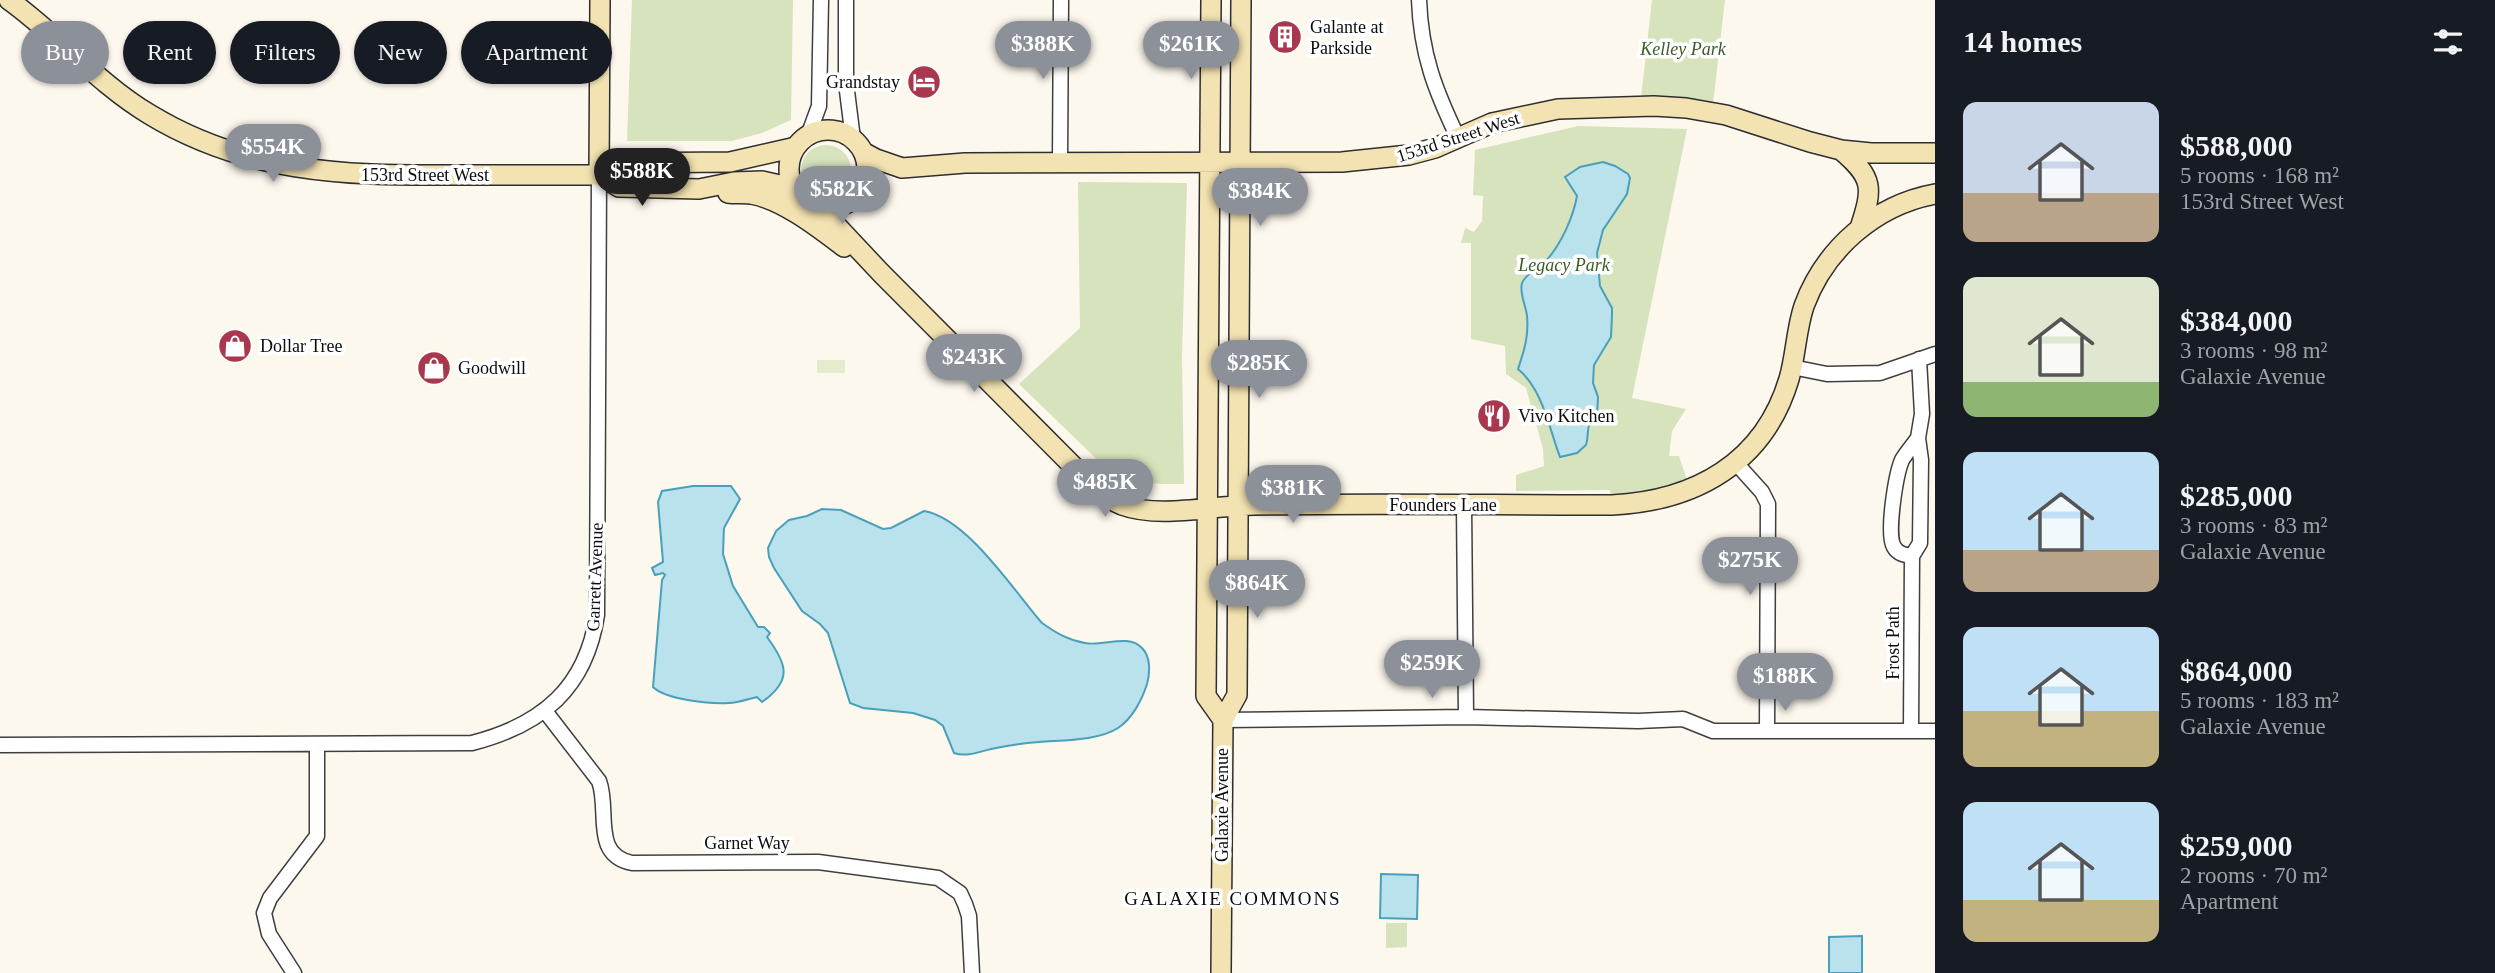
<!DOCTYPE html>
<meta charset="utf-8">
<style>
:root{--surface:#171b24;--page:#20242c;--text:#f1f3f6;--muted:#9ea1a6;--accent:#8c9099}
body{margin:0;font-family:"Times New Roman",serif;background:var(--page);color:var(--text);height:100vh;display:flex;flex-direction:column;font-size:26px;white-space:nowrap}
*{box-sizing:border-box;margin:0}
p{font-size:23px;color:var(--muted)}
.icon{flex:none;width:38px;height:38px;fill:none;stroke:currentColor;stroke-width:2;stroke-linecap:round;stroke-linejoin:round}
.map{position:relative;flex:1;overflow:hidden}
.sheet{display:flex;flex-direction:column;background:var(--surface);width:560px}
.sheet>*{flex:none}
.banner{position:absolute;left:21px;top:21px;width:665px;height:63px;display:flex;gap:14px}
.price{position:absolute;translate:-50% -60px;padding:0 16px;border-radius:24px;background:var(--accent);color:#fff;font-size:23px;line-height:46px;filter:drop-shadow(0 2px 4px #0008)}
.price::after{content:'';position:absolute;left:50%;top:42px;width:21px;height:16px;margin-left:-10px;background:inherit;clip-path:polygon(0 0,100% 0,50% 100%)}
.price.on{background:#222;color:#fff}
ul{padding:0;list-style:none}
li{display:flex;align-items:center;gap:21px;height:175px;padding:0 28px}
li span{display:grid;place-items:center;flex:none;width:196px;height:140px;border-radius:14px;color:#555}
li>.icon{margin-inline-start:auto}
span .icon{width:84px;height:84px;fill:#fffc;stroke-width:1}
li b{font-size:30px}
h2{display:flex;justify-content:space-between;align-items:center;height:84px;padding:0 28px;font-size:30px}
.pill{padding:0 24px;border-radius:32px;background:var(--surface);box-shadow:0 2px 5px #0004;font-size:24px;line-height:63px}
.pill.on{background:var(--accent);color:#fff}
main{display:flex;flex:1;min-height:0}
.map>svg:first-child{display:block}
</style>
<main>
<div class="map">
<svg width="1935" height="973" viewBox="0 0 1935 973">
<rect width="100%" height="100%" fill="#fdf8ee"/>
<!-- green -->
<path fill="#d6e3bc" d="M632,0H793L791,120L762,133L732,141H627Z
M1652,0H1725L1713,104L1641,98Z
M1578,126L1687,129L1632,398L1686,409L1672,431L1669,456H1679L1687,480C1662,490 1638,494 1611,495L1610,490L1516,491V475L1544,466L1543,449L1526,388L1506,374L1505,346L1471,339V243H1461L1465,228L1474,232L1482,221L1483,196L1473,195L1475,150Z
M801 170a25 25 0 1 1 50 0a25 25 0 1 1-50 0Z
M1078,182L1187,183L1182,356L1184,484C1154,484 1137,485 1110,472L1019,384L1080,328Z
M1386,923H1407V947L1386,948Z"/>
<!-- pitch -->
<path fill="#e5ebcd" d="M817,360H845V373H817Z"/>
<!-- water -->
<path fill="#b9e2ed" stroke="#4a9fbb" stroke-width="2" d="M1603,162L1615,166L1628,174L1630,178L1627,194L1603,230L1597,253L1600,286L1612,308V315L1611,337L1594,365L1593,383L1598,397L1597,418C1584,424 1590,433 1586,445L1577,453L1560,457C1549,428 1543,390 1518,369C1524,351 1529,336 1527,316C1526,306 1519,293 1522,283C1526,273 1539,268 1546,261C1561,244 1573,218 1577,196L1565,177L1580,167Z
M693,486H731L740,499L724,528L723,554L733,586L758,627H764L770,633L767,637C787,664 793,680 762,702L757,697C748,699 738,703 729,703C711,704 666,700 653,687L662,580L665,575L663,573L655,575L652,568L663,562L658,502L662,491Z
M822,509L841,510L883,529L891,528L924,511C967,518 1014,591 1042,623C1056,633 1068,640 1085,643C1103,647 1128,633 1142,648C1151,657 1150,673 1147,684C1142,700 1132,719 1118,728C1098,741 1062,740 1039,742C1025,743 1010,745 996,748C983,750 968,758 954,753L943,726L935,720L913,713L863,708L850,703L828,633L820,624L802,611L774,568L769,557L768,548L776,531L789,520L807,516Z
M1381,874L1418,875L1417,919L1380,918Z
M1862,936V973H1829V937Z"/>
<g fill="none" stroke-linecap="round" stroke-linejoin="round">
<!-- street casing -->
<g stroke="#3f3f3f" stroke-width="17">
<path id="street" d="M846,0V83L853,139
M1419,0C1421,54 1435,90 1458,138
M808,136L819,106L821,0
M1060,162L1061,0
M1792,367L1827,374L1880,373L1935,354
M1735,462L1762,492L1768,504L1767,731
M1912,556C1905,555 1898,554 1894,547C1886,534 1896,474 1902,460C1906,453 1913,445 1918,438
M545,711L599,781C610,810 591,855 632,863L818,862L938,878L960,893L965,904L969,916L972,973
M1466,717L1638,721L1683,719L1713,731H1935
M1223,720L1466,717L1464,505
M1911,731L1912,556L1920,543L1921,460L1918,438L1922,414L1919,359
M0,745L472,743C542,725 586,688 597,615L599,175
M294,973L269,934L264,913L270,898L317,836V744"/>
</g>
<!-- secondary casing -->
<g stroke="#2e2e2e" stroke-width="22">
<path id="secondary" d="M9,0C58,35 97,83 149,114C244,172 342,176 451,175C500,175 550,175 599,175L619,163L730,162L796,147
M1211,0L1206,696L1223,720
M789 169a39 39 0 1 1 78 0a39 39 0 1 1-78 0Z
M1841,150C1874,178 1873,188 1860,228
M863,152L876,159L902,168L965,163L1342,162L1409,155L1435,148L1492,123L1558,109L1654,106L1686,108L1726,115L1810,142L1841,150L1871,153H1935
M599,175L619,187L699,189L734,182L762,181L784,186L800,196
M599,175L600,0
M728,193C735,194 743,193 751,194C782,199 819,228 844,247
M819,207L881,273L1084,477C1095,487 1107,499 1122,505C1160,519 1214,505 1255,505C1374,503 1493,505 1612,505C1695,501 1764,463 1789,379C1796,355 1796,330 1804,306C1825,249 1875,205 1935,194
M1221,973L1223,720L1237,695L1241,0"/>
</g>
<!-- street -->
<use href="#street" stroke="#fff" stroke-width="14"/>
<!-- secondary -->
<use href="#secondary" stroke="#f4e3b2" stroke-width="19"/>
</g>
<!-- icons -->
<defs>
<g id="building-disc" transform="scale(1.75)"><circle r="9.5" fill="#a9374e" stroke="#fff"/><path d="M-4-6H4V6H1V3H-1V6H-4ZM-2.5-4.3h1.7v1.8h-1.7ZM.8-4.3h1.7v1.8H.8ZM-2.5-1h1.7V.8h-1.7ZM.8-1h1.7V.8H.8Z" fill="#fff"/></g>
<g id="hotel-disc" transform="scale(1.75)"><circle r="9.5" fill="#a9374e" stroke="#fff"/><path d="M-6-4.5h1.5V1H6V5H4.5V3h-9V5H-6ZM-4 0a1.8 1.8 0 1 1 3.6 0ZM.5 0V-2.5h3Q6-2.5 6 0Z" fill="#fff"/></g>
<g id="shop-disc" transform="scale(1.75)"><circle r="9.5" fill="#a9374e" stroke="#fff"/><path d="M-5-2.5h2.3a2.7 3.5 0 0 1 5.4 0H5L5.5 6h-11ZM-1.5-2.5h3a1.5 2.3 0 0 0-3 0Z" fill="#fff"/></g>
<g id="restaurant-disc" transform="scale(1.75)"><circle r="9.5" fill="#a9374e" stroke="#fff"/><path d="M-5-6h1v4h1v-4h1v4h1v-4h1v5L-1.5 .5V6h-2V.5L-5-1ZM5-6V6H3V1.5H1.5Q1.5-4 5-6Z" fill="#fff"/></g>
</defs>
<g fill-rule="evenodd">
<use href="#building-disc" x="1285" y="37"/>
<use href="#hotel-disc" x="924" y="82"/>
<use href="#shop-disc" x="235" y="346"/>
<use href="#shop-disc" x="434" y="368"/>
<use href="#restaurant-disc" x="1494" y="416"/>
</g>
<g text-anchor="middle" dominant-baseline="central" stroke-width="7" stroke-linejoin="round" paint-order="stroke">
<!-- poi labels -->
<g font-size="18" fill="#0c0c0c" stroke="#fff" text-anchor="start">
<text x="1310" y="27">Galante at<tspan x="1310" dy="21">Parkside</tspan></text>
<text x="900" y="82" text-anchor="end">Grandstay</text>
<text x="260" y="346">Dollar Tree</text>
<text x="458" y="368">Goodwill</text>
<text x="1518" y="416">Vivo Kitchen</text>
</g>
<!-- park labels -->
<g font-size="18" font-style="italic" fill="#395b26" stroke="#fff">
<text x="1683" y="49">Kelley Park</text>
<text x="1564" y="265">Legacy Park</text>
</g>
<!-- street labels -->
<g font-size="18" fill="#0c0c0c" stroke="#fff">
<text transform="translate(1458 137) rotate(-18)">153rd Street West</text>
<text x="425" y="175">153rd Street West</text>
<text x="1443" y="505">Founders Lane</text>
<text transform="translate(595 577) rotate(-88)">Garrett Avenue</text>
<text transform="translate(1893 643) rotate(-90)">Frost Path</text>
<text transform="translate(1222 805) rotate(-90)">Galaxie Avenue</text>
<text x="747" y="843">Garnet Way</text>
</g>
<!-- neighbourhood labels -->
<g font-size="19" letter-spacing="2" fill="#0c0c0c" stroke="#fff">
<text x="1233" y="898">GALAXIE COMMONS</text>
</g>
</g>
</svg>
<b class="price" style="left:1043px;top:81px">$388K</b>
<b class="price" style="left:1191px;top:81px">$261K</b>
<b class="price" style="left:273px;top:184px">$554K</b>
<b class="price on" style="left:642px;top:208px">$588K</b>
<b class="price" style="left:842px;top:226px">$582K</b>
<b class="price" style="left:1260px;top:228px">$384K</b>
<b class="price" style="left:974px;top:394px">$243K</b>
<b class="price" style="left:1259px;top:400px">$285K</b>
<b class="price" style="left:1105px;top:519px">$485K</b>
<b class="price" style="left:1293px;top:525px">$381K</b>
<b class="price" style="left:1750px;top:597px">$275K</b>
<b class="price" style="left:1257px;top:620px">$864K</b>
<b class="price" style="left:1432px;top:700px">$259K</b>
<b class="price" style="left:1785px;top:713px">$188K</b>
<div class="banner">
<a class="pill on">Buy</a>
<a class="pill">Rent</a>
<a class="pill">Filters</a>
<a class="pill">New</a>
<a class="pill">Apartment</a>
</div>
</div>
<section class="sheet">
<h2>14 homes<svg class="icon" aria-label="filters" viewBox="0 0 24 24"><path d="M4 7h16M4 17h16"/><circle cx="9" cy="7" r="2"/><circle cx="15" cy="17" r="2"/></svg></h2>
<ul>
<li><span style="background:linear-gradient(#c9d6e8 65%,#b9a48a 0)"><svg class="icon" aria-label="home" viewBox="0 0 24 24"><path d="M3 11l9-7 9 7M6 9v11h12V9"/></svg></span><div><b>$588,000</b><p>5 rooms · 168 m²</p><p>153rd Street West</p></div></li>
<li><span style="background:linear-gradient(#dfe7d0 75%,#8fb573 0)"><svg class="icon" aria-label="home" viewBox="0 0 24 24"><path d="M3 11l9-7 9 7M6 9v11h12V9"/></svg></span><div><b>$384,000</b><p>3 rooms · 98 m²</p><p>Galaxie Avenue</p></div></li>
<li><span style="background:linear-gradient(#bfe0f5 70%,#b9a48a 0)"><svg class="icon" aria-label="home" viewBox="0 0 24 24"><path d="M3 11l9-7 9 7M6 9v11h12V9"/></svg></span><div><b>$285,000</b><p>3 rooms · 83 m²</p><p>Galaxie Avenue</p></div></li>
<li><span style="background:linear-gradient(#bfe0f5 60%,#c2b280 0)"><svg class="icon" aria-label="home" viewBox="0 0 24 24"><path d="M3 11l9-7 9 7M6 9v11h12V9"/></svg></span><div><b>$864,000</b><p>5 rooms · 183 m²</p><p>Galaxie Avenue</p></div></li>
<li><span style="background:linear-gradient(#bfe0f5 70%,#c2b280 0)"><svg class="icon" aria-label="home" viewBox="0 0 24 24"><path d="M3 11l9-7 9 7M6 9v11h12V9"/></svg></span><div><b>$259,000</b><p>2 rooms · 70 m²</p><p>Apartment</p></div></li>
</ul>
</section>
</main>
